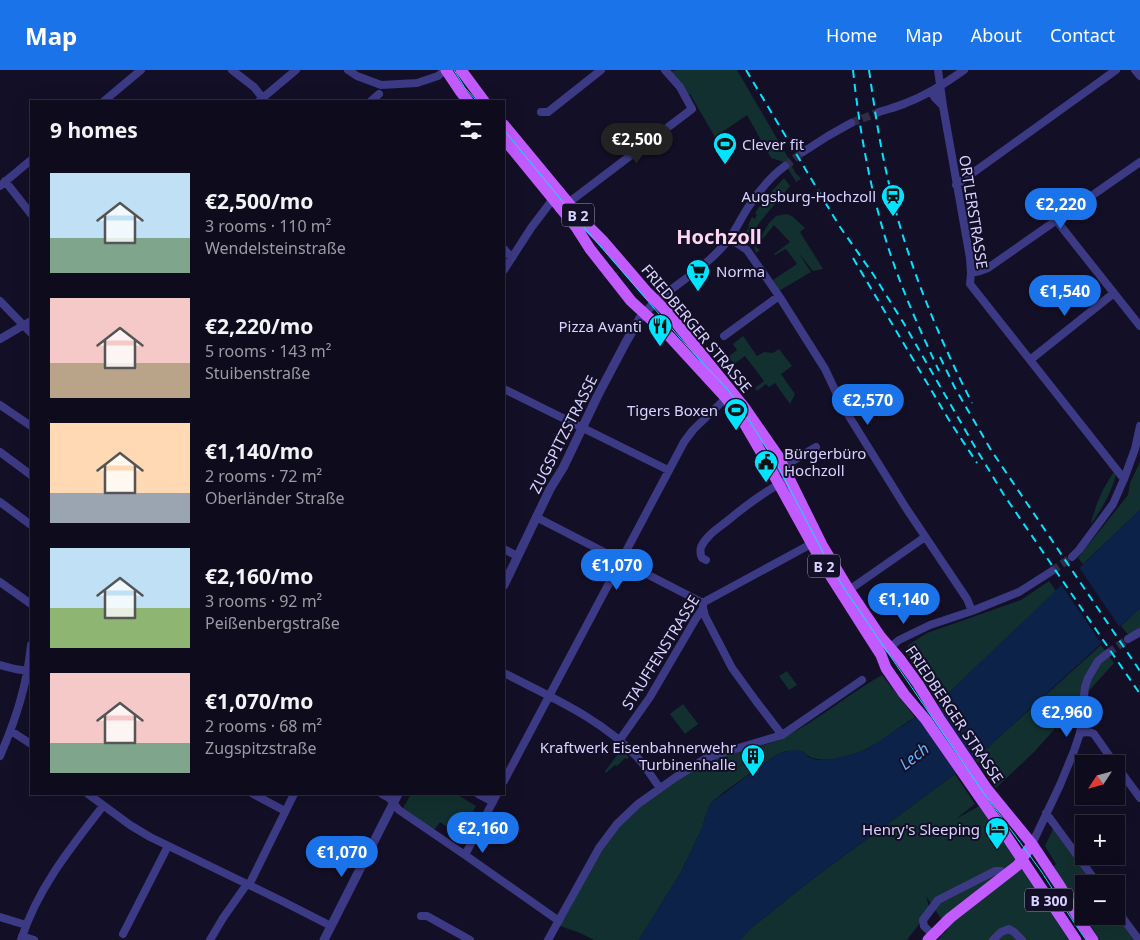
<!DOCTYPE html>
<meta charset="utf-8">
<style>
:root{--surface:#0e0b1c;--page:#1c1929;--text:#f1f3f6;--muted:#9b9ba3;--line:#2e2b3b;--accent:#1a73e8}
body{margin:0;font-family:"Noto Sans",sans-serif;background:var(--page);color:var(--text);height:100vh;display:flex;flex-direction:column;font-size:19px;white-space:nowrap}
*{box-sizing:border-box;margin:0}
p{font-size:16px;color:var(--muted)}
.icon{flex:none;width:28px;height:28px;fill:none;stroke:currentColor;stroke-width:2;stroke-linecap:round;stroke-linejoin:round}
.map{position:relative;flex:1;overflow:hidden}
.sheet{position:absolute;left:30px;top:30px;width:475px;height:695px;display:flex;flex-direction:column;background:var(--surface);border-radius:0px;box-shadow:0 5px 20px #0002,0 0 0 1px var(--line)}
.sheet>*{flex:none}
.needle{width:32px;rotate:234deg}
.buttons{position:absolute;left:1075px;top:685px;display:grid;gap:10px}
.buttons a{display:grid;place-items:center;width:50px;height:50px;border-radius:0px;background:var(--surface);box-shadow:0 5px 20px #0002,0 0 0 1px var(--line);font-size:25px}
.price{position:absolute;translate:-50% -42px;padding:0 11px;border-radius:18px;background:var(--accent);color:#fff;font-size:16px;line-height:32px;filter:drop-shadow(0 1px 2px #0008)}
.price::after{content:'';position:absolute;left:50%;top:30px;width:15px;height:11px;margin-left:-8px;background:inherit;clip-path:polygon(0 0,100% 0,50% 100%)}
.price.on{background:#222;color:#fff}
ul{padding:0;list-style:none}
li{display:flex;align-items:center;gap:15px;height:125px;padding:0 20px}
li span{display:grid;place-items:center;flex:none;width:140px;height:100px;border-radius:0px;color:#555}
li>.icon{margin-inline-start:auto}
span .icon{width:60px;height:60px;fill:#fffc;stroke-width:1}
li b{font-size:21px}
h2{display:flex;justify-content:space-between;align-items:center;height:60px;padding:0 20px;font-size:21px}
header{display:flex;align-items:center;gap:30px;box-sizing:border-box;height:70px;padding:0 25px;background:var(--accent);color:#fff}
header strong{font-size:24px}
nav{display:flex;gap:28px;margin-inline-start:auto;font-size:18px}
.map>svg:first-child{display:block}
</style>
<header>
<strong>Map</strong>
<nav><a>Home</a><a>Map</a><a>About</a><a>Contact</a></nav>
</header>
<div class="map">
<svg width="1140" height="870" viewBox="0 0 1140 870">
<rect width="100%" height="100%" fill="#130f26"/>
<!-- green -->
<path fill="#12302f" d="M675,0H737L793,96L792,97L797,105H798L801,109L796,112L784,92L771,88L747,45L715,67L690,24L688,25L682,14L671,1H675Z
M784,108L790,116C776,134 760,149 749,169L747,170H744L741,165L744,160L746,162L749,156L748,155L752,147L755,149L757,145L755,143L763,131Z
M786,144L792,146L805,158L800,162L823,199L813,201L798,182L811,202L779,221L773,210L797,194L786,179L775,185L774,184L790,172L774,155L756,177L760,180L756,183L754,178L769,153L776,146Z
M743,266L757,286L764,282L773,283L779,279L792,296L781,304L795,324L790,334L775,313L769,317L766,314L757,321L755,318L764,311L745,286L734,294L728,287L737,280L733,274Z
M1140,392V440L1083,494L1078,488L1128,425L1130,413Z
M1114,402L1116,404C1112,422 1102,438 1092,453L1091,452C1097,432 1102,419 1114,402Z
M1049,511L1056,521L938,633C931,621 923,611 916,599C912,593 910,586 906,583L908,575L927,563L1021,530Z
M1140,538V561L1130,567L1121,556Z
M1101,575L1114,593L1034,682L996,718L975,689Z
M787,601L797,615L789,620L779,606Z
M882,605L915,647C899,657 883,671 866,679C852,686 815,697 804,682L785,681L776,685L724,722L711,733L705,747L703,756L681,802L639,870H594L580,863L560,856C575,831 587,804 602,779C623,747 655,724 687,704C695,699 702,694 710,690C733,680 760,679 782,668C818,651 848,624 882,605Z
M683,634L698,654L685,664L670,644Z
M621,680L629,687L627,689L625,688L617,696L615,695L606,703L605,701Z
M955,704L975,734L956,749L979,736L1071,870H938L948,859L926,826L930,840L907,870H739L750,859L810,811Z
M411,724H456L476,736L460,766L440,752L434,760L403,738Z
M1054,757L1096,814H1084V846L1053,796L1056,794L1045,776Z
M1116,840L1139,870H1100L1084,846H1116Z"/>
<!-- water -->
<path fill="#0c2248" d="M1140,440V538L975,689L810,811L750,859L741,870H639L681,802L703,756L705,747L711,733L776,685C785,681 794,678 804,682L808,687L817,690L832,689L849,685L867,679L938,633Z"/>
<!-- pier -->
<path fill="#130f26" d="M1078,496L1121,559L1103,576L1060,513Z"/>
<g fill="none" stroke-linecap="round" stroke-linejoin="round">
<!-- minor-tunnel -->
<path stroke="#312d47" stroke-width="8" stroke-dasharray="8 4" stroke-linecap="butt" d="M851,53L879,42
M785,96L803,82
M1052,501L1072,487
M1108,583L1128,569"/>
<!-- minor -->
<path stroke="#3d3a85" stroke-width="8" d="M232,0L254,17L265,31
M348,0L357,6L381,15L417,13L438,6L445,0
M1135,0L1140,6
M931,21L935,28L943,36L938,0
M104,31L141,0
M259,31L296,0
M371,31L379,24
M943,36L970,188L971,203L970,214L1124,409
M541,42H548L601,0
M879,42C888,39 897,37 906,33C927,25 946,13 964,0
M803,82L828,66L851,53
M5,111L31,144
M956,115L1116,0
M0,116L31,90
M568,133L692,39L680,17L665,0
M1056,150L1140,256
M729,168L747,180L779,226L825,299L842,335L906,438L967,529L972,541
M504,179L512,188
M504,200L531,158L553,129
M971,203L980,201L988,198L1140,92
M0,231L31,263
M656,231C681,211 710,194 729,169C737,158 742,146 749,136C759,121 771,106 785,96
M724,266L779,226
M0,269L31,251
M1030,290L1114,223
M504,319L668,400
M0,335L31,356
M0,382L31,405
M779,399L816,377
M0,432L31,455
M536,447L703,533
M504,479L517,486
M1072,487L1079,480L1113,434L1124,409L1135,379L1140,356
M706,490L702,488C700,484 700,481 701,477C706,466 717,459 726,452C744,437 762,423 783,412
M0,512L31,534
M849,520L925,467
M703,538L705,546L732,598L756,631L782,665
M1128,569L1140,562
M888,579L899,570L930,555L972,541L1019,522L1052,501
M0,595L15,599L28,601
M504,603C550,627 601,648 637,687C646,696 652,708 660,718
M11,661L31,674
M1080,663C1085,662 1090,661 1094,664L1115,694
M619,671L650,627L695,550L703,538V533L706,531L811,474
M0,686C16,649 27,615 31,575
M1116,695L1140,728
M504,711L684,372L693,360L726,328
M88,724L130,755L150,767L282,831L331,856
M253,724L285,741
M382,724L389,728L399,740L465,785L559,851
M478,724L493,732
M1046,743L1098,814
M1032,774L1060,715L1074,681L1080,663L1085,617L1088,608L1098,591L1108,583
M465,785L497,724
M249,815L294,724
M1116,839L1139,870
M421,846H427L470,870
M0,847L26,855
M123,864L168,776
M933,865L924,856L923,850L938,830L995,801H1001L1007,804
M22,866L34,870
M21,870C37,819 71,777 103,736
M210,870L223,848L247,814
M548,870L599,778L617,754L638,734L676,707L705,689L718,684L782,665L862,610
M993,870L1001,862L1009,859L1014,862L1022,870"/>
<!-- tertiary -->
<path stroke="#3d3a85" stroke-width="9" d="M504,515L550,419L563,398L598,325L626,272L640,248L656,231
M324,870L398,724"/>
<!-- primary -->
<path stroke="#c25bff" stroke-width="11" d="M446,0L460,21L468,31
M461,0L484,31
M504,55L585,153L604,172L647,222L668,243L744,337L778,386L822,475L849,520L880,566L899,588L918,614L939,648L987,719L1032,774L1060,816L1080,851L1093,870
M504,69L576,157L590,179L631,231L670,267L726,328L740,346L765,389L823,494L872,571L881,585L886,598L904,624L926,650L999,755L1076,870
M928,870L950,848L1018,795L1032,774"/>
<!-- tram -->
<path stroke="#00e5ff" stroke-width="1" d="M454,0L465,18L477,31
M504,60L581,154L686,275L728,320L744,342L779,398L829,494L848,524L983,722L1041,801L1073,851L1086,870"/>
<!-- rail -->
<path stroke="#00e5ff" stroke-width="2" stroke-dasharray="8 6" stroke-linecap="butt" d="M746,0L840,157L873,204L903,252L975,377L1004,425L1140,624
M853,0C859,57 869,113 885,167C899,214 919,258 939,301
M869,0C874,35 879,70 887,105C904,184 935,260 972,333
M853,188L949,350L977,393
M940,287L955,318L991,380L1140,601"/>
</g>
<!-- icons -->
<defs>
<g id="stadium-pin" transform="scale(1.25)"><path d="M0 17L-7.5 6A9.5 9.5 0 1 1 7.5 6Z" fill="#00e5ff" stroke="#130f26"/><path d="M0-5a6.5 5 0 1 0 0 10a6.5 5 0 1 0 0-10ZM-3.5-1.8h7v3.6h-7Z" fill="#111"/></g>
<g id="station-pin" transform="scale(1.25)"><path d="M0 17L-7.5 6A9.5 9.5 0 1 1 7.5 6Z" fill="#00e5ff" stroke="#130f26"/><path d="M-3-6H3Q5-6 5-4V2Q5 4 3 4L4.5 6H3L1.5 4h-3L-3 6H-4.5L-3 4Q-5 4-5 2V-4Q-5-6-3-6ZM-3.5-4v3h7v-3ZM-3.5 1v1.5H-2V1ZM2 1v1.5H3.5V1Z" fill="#111"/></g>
<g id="supermarket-pin" transform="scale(1.25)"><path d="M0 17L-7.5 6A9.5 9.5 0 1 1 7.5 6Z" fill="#00e5ff" stroke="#130f26"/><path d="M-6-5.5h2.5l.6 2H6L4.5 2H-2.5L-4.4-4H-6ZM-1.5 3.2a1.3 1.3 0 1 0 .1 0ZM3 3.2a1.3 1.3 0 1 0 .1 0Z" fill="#111"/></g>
<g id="restaurant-pin" transform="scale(1.25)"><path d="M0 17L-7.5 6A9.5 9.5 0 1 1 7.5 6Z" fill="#00e5ff" stroke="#130f26"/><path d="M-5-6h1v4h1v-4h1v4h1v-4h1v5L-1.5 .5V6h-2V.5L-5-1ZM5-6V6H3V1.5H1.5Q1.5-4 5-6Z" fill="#111"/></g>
<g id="civic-pin" transform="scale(1.25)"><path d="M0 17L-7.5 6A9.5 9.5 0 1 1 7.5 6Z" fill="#00e5ff" stroke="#130f26"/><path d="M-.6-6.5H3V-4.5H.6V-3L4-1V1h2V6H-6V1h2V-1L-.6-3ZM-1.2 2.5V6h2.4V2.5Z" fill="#111"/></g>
<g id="building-pin" transform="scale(1.25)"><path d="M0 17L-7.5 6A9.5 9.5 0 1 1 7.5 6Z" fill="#00e5ff" stroke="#130f26"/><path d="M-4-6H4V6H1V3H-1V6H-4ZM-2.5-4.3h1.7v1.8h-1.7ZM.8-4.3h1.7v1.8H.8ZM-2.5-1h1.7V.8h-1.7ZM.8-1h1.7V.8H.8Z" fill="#111"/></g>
<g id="hotel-pin" transform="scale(1.25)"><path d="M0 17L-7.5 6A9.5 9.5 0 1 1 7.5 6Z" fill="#00e5ff" stroke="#130f26"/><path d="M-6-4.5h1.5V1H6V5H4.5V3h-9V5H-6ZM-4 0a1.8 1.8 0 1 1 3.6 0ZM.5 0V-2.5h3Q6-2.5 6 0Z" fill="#111"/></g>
</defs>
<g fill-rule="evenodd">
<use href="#stadium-pin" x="725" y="74"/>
<use href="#station-pin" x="893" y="126"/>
<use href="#supermarket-pin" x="698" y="201"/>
<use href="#restaurant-pin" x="660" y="256"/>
<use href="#stadium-pin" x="736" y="340"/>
<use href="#civic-pin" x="766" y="392"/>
<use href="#building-pin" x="753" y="686"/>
<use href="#hotel-pin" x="997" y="759"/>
</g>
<g text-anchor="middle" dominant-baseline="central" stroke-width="4" stroke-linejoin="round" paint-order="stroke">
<!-- shield labels -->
<g fill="#130f26" stroke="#9e99be" stroke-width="1">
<rect x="562" y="133.5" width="32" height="23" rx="4"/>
<rect x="808" y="484.5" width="32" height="23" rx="4"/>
<rect x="1025" y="818.5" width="48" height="23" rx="4"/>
</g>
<g font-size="14" font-weight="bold" fill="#d9d4ff">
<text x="578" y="145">B 2</text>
<text x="824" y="496">B 2</text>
<text x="1049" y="830">B 300</text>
</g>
<!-- poi labels -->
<g font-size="15" fill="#d9d4ff" stroke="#130f26" text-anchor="end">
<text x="742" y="74" text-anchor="start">Clever fit</text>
<text x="876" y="126">Augsburg-Hochzoll</text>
<text x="716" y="201" text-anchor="start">Norma</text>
<text x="642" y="256">Pizza Avanti</text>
<text x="718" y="340">Tigers Boxen</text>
<text x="784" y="383" text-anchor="start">Bürgerbüro<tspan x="784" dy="17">Hochzoll</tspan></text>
<text x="736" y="677">Kraftwerk Eisenbahnerwehr<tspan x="736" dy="17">Turbinenhalle</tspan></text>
<text x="980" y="759">Henry's Sleeping</text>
</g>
<!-- street labels -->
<g font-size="15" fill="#d9d4ff" stroke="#130f26">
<text transform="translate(974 142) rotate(81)">ORTLERSTRASSE</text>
<text transform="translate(697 258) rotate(50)">FRIEDBERGER STRASSE</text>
<text transform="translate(563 364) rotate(-63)">ZUGSPITZSTRASSE</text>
<text transform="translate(660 582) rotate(-58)">STAUFFENSTRASSE</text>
<text transform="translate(955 644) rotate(56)">FRIEDBERGER STRASSE</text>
</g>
<!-- water labels -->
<g font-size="16" font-style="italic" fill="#62b6ff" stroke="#130f26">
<text transform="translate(914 686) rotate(-38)">Lech</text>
</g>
<!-- district labels -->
<g font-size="20" font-weight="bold" fill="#ffd6f0" stroke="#130f26">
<text x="719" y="166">Hochzoll</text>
</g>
</g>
</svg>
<div class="buttons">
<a><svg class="needle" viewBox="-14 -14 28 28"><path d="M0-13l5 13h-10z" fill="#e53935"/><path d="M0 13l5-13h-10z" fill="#9b9ba3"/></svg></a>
<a>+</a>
<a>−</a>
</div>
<b class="price on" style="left:637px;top:95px">€2,500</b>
<b class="price" style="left:1061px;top:160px">€2,220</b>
<b class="price" style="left:1065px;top:247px">€1,540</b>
<b class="price" style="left:868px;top:356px">€2,570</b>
<b class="price" style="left:617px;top:521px">€1,070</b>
<b class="price" style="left:904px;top:555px">€1,140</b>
<b class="price" style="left:1067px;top:668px">€2,960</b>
<b class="price" style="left:483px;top:784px">€2,160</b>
<b class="price" style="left:342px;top:808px">€1,070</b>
<section class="sheet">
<h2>9 homes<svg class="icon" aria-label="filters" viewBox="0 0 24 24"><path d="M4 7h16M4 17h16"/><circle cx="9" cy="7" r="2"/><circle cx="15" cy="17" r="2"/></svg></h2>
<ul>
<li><span style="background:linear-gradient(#bfe0f5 65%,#7fa58c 0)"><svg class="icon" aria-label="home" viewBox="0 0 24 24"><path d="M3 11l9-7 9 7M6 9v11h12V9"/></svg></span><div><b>€2,500/mo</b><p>3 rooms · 110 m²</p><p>Wendelsteinstraße</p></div></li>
<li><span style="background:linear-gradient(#f6c9c9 65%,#b9a48a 0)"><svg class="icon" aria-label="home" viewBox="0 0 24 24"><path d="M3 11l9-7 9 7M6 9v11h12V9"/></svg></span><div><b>€2,220/mo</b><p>5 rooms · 143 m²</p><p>Stuibenstraße</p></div></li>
<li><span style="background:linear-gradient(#ffd9b3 70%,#9aa5b1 0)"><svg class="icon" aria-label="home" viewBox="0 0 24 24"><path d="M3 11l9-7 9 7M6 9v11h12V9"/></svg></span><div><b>€1,140/mo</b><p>2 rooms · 72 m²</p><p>Oberländer Straße</p></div></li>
<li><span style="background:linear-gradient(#bfe0f5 60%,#8fb573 0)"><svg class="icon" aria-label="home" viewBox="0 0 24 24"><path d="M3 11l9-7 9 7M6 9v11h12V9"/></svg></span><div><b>€2,160/mo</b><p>3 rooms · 92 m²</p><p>Peißenbergstraße</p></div></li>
<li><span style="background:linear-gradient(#f6c9c9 70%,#7fa58c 0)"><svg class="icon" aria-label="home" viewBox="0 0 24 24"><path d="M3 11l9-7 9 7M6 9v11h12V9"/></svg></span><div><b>€1,070/mo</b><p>2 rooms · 68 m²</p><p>Zugspitzstraße</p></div></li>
</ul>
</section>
</div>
